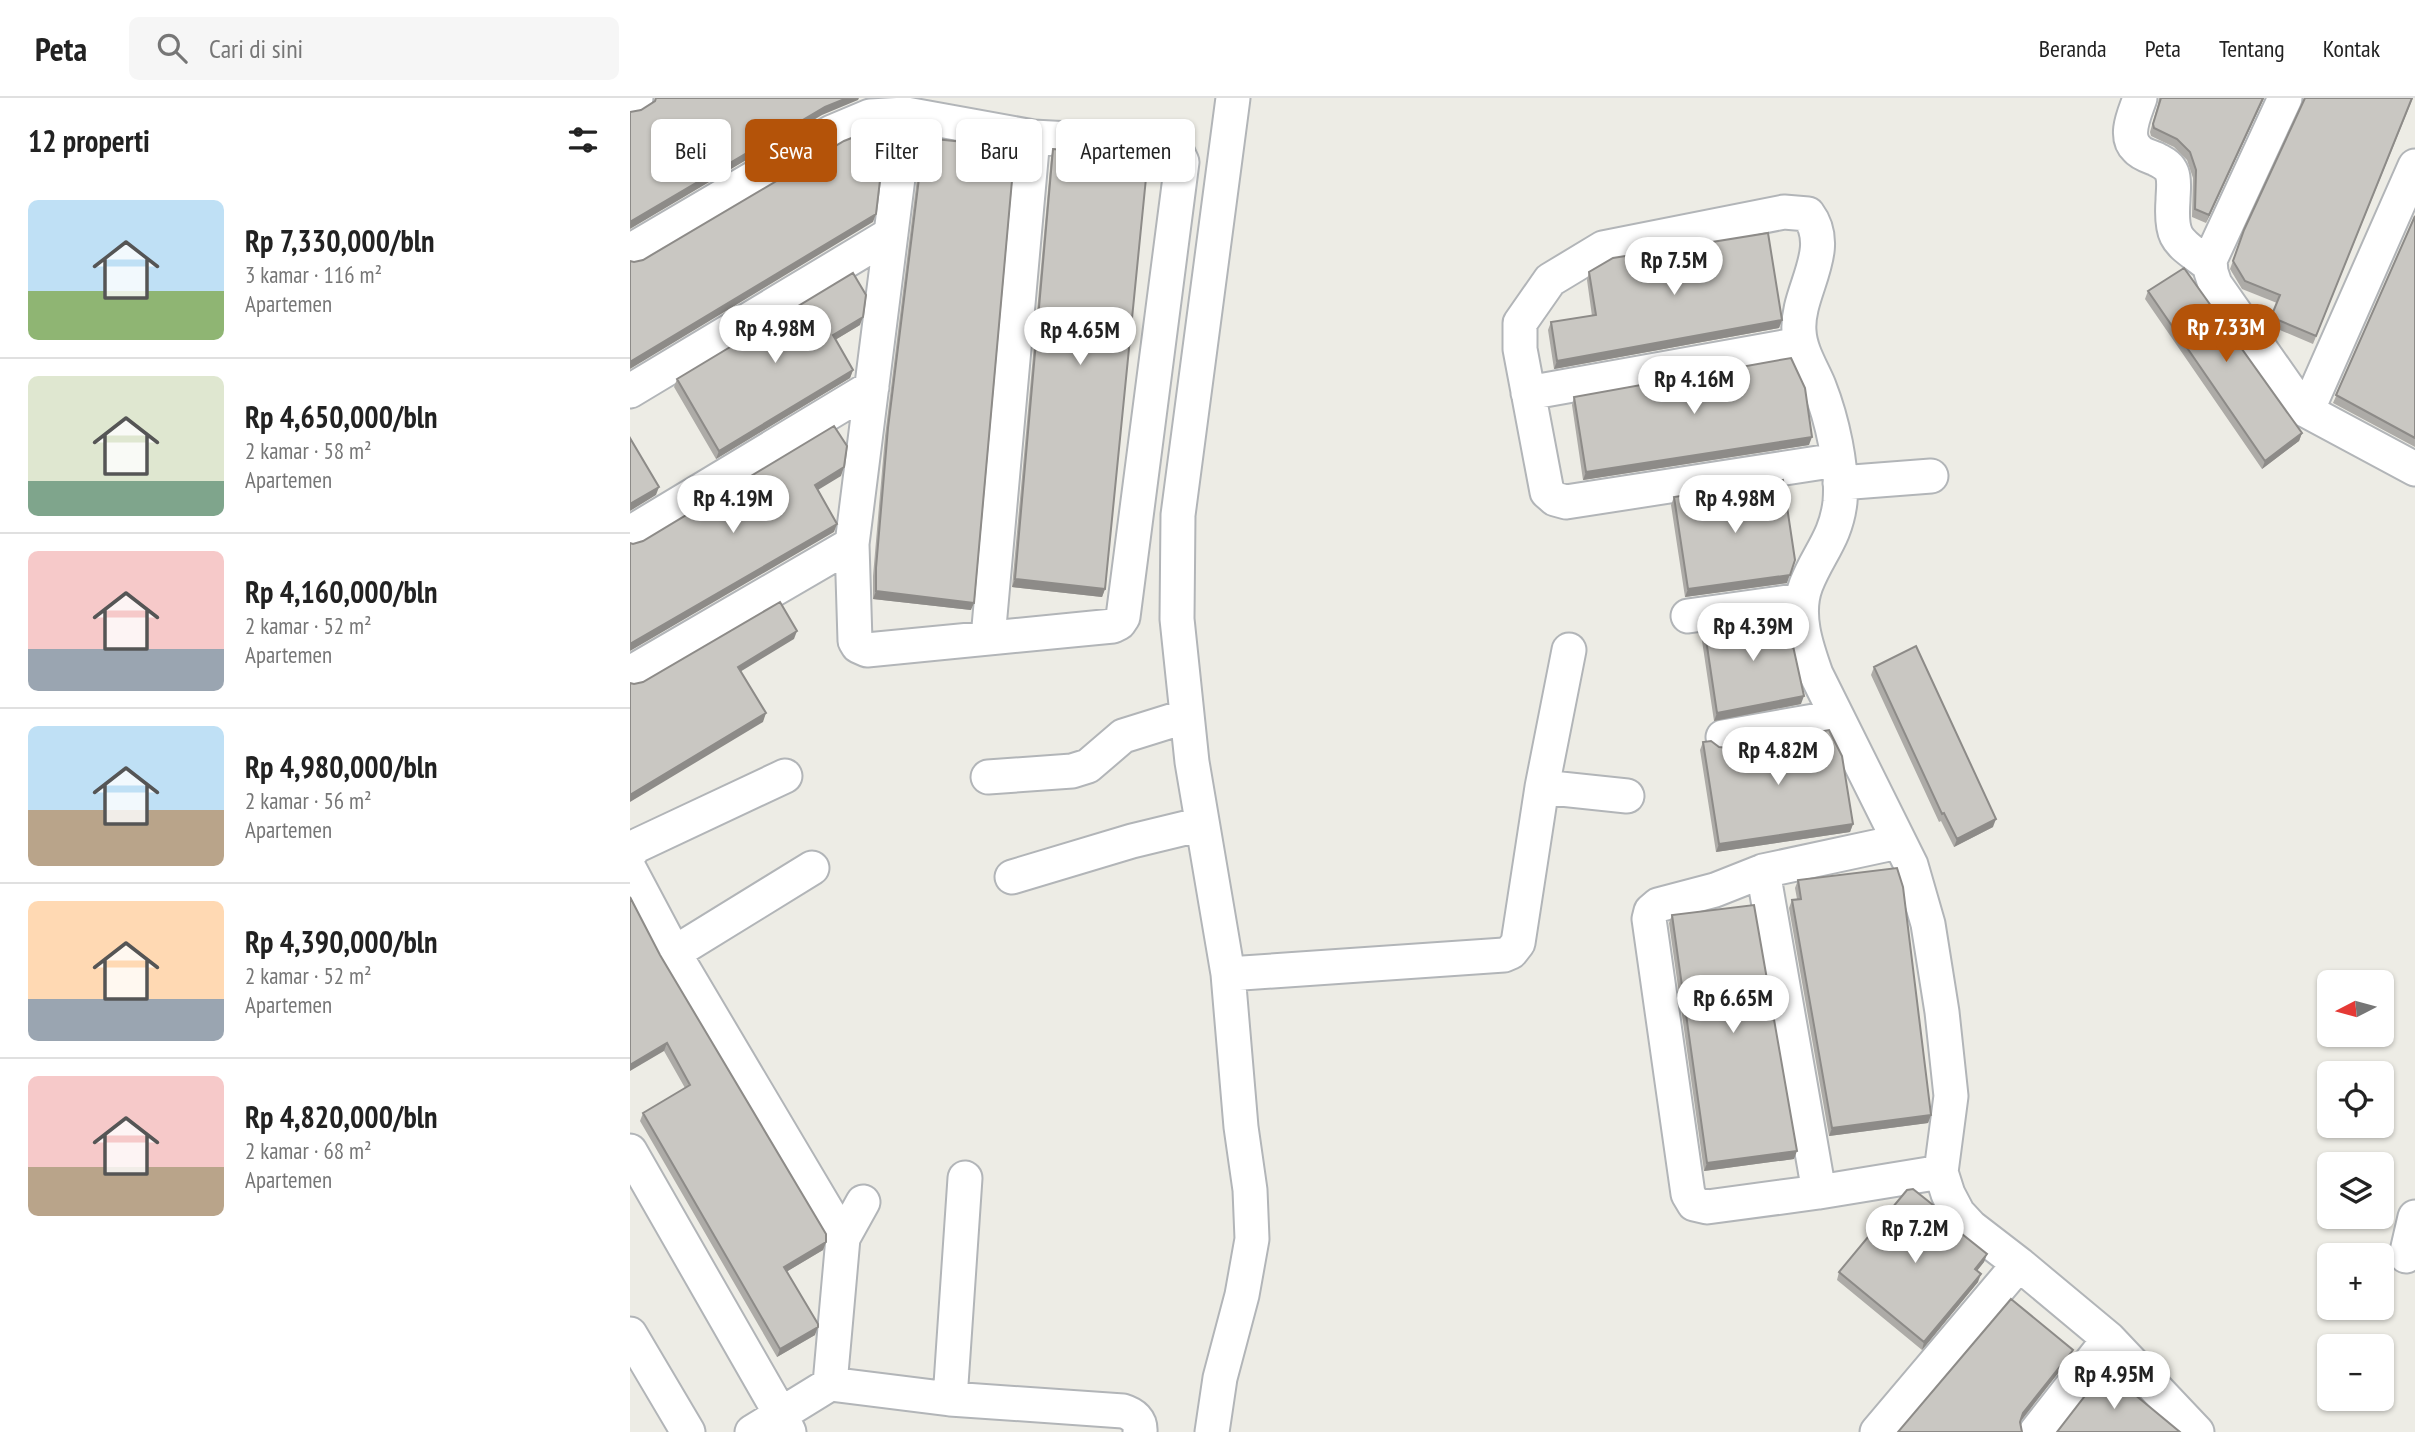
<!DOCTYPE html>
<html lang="id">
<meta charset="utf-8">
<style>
:root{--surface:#fff;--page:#f6f6f6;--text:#222;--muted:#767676;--line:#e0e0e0;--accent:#b45309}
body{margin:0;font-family:"PT Sans Narrow",sans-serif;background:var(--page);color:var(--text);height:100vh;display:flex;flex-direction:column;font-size:26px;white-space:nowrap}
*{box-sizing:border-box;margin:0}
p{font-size:23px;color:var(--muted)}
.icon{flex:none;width:38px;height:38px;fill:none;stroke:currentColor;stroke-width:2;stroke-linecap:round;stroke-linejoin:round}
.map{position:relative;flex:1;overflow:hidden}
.side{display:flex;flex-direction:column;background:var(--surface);width:630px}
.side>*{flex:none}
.banner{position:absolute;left:21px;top:21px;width:665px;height:63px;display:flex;gap:14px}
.needle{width:46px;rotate:264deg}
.fabs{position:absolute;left:1687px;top:872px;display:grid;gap:14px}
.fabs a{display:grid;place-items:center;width:77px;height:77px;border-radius:10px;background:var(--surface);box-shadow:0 2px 5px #0004;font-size:35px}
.price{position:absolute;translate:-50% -60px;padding:0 16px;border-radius:24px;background:#fff;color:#222;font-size:23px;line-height:46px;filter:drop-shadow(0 2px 4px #0008)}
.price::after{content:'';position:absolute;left:50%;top:42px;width:21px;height:16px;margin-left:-10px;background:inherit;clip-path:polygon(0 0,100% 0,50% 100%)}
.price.on{background:var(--accent);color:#fff}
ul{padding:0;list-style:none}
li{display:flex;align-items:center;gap:21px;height:175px;padding:0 28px}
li+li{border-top:2px solid var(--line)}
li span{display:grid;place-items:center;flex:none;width:196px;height:140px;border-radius:10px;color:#555}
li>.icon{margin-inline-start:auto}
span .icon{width:84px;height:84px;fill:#fffc;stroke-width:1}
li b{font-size:30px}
h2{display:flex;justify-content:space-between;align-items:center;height:84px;padding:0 28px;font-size:30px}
.tag{padding:0 24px;border-radius:10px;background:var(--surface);box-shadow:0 2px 5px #0004;font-size:24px;line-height:63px}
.tag.on{background:var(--accent);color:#fff}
header{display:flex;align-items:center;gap:42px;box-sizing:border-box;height:98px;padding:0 35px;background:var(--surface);border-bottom:2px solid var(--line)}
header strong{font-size:33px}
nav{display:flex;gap:38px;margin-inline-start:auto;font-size:24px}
.search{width:490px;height:63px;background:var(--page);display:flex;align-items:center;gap:18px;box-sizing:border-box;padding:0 24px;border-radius:10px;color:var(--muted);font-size:26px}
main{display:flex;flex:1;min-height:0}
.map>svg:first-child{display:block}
</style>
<header>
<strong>Peta</strong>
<div class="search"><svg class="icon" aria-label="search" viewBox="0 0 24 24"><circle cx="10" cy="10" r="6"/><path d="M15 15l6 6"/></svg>Cari di sini</div>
<nav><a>Beranda</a><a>Peta</a><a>Tentang</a><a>Kontak</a></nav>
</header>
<main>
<section class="side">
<h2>12 properti<svg class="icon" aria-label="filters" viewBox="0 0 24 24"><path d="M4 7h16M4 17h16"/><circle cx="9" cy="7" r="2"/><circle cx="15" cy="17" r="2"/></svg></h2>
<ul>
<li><span style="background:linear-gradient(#bfe0f5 65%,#8fb573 0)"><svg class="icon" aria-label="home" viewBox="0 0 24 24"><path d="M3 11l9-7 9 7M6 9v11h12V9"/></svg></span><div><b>Rp 7,330,000/bln</b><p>3 kamar · 116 m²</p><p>Apartemen</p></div></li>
<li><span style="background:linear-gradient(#dfe7d0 75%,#7fa58c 0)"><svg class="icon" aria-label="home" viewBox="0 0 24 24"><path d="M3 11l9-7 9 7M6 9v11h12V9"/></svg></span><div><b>Rp 4,650,000/bln</b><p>2 kamar · 58 m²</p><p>Apartemen</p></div></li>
<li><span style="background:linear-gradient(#f6c9c9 70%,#9aa5b1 0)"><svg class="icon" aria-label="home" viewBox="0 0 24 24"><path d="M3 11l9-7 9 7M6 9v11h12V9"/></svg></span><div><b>Rp 4,160,000/bln</b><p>2 kamar · 52 m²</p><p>Apartemen</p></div></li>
<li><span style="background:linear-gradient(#bfe0f5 60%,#b9a48a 0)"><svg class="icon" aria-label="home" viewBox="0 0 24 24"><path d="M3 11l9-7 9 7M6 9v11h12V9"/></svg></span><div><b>Rp 4,980,000/bln</b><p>2 kamar · 56 m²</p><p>Apartemen</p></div></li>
<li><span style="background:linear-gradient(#ffd9b3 70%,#9aa5b1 0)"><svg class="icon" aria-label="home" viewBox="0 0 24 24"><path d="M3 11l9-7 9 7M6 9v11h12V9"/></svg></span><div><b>Rp 4,390,000/bln</b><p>2 kamar · 52 m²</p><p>Apartemen</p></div></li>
<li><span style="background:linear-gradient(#f6c9c9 65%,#b9a48a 0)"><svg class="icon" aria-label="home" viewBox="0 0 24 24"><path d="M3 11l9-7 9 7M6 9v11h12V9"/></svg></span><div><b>Rp 4,820,000/bln</b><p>2 kamar · 68 m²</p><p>Apartemen</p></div></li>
</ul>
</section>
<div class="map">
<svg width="1785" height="1334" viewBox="0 0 1785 1334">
<rect width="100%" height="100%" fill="#edece5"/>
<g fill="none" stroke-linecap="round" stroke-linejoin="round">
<!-- street casing -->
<g stroke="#b2b5b8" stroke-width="37">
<path id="street" d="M1510,0C1505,15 1493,38 1507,51C1511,56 1521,59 1526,61C1533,65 1539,67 1542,75C1545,83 1543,94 1543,102C1540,144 1549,143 1579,167
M1655,0L1580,162L1581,174L1585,186L1667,303L1677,313L1785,371
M0,3L6,0
M0,153L202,34L240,18L276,16L403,39L534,46L546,51L552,64L493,519L489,525L483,528L237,552L228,548L225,543L222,446L276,16
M0,293L261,136
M898,295L1171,246
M1677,313L1785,68
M1207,362L936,404L925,401L917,394L890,251V225L920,182L973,150L1154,114L1178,116C1205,152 1166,194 1169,233C1170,253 1182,271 1189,288C1202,321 1213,369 1210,404C1206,440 1188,456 1176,487C1165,516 1176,548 1186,576L1281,767L1298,826L1312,914L1321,998L1311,1074L1318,1096L1328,1115L1341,1129L1389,1166L1479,1241L1567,1334
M1210,385L1301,378
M0,435L242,289
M1058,518L1172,502
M358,540L403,39
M0,575L222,446
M1093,639L1207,619
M358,679L442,673L458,668L493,638L557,618
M912,689L997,698
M1268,744L1133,773L1085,792L1028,807L1021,813L1019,821L1058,1096L1064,1106L1077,1109L1189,1094L1311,1074
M0,755L6,748L155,678
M0,772L44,855L213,1140
M1133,773L1189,1094
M382,779L502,743L572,726
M44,855L182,770
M598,876L874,857L881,854L888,845L912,689L939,552
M0,1053L150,1315L159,1334
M1776,1158L1785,1119
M0,1236L58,1334
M200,1286L213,1140L233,1104
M320,1301L335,1080
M122,1334L200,1286L320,1301L493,1313C503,1316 511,1322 510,1334
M582,1334L590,1280L612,1197L622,1141L620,1092L611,1029L598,876L562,664L547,521L548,417L603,0
M1247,1334L1389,1166
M1406,1334L1479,1241"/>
</g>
<!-- street -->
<use href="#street" stroke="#fff" stroke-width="33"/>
</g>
<!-- wall -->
<path fill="#adaba7" d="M1529,0H1634L1576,125L1562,119L1563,80L1557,62L1544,49L1521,38L1520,34L1528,6Z
M1674,0H1783L1683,246L1638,227L1647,205L1612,191L1600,171L1614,132L1673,6Z
M294,40L341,512L243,501V478L255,338L291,48Z
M423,51L475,491L472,499L382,489L421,59Z
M1785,118V349L1703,305Z
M959,174L1152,222L1149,230L924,271L918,232L921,224L962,218L957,182Z
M1518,193L1672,335L1669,343L1632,371L1515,201Z
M230,227L205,242L223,272L220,280L86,361L44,289L47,281Z
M944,299L1179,347L953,382L942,307Z
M1044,399L1157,485L1055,499L1041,407Z
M1074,528L1171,606L1084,623L1071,536Z
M1244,569L1363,729L1324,749L1311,723L1309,724L1241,577Z
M1073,644L1089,649L1223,726L1220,734L1086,754L1070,652Z
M1168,782L1301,1017L1298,1025L1199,1038L1159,810L1162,802L1167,801L1165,790Z
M1042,817L1164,1061L1074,1073L1039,825Z
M30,857L196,1144L193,1152L156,1174L185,1237L147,1259L10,1023L13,1015L55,990L34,953Z
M1332,1136L1357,1156L1354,1164L1347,1173L1348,1184L1292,1252L1207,1182L1209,1174Z"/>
<!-- shaded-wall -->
<path fill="#8d8b88" d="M217,0H229L228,2L192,17L0,131V124L195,9Z
M1633,0H1634L1576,125L1579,117Z
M246,116L243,124L0,271V264Z
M233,219L230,227L200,245L203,237Z
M1152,222L1149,230L924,271L927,263Z
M223,272L220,280L86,361L89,353Z
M1672,335L1669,343L1632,371L1635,363Z
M1182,339L1179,347L953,382L956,374Z
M214,369L211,378L183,395L185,387Z
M29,389L26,397L0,413V406Z
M207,426L204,434L0,553V546Z
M1165,462L1157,485L1055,499L1058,491Z
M385,481L475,491L472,499L382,489Z
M246,493L344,505L341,512L243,501Z
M167,533L164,541L105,577L108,569Z
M1174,598L1171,606L1084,623L1087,615Z
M136,615L133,624L0,704V697Z
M1366,721L1363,729L1324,749L1327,741Z
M1223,726L1220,734L1086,754L1089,746Z
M37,945L34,953L0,973V967Z
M1301,1017L1298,1025L1199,1038L1202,1030Z
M1167,1053L1164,1061L1074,1073L1077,1065Z
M196,1144L193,1152L151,1177L154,1169Z
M1357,1156L1354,1164L1342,1179L1345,1171Z
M1351,1176L1348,1184L1292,1252L1294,1244Z
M188,1229L185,1237L147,1259L150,1251Z
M1443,1252L1440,1260L1391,1323L1393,1315Z"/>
<!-- building -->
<path fill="#c9c7c2" stroke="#8d8b88" stroke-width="2" d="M26,0H217L195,9L0,124V14L11,12L25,3Z
M1531,0H1633L1579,117L1565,111L1566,72L1560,54L1547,41L1524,30L1523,26Z
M1675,0H1782L1686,238L1641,219L1650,197L1615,183L1603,163L1614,132Z
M239,33L253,57L246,116L0,264V163L4,164L13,162L214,43Z
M294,40L385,49L344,505L246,493V470L258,330Z
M423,51L518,60L475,491L385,481Z
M1785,118V340L1706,297Z
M1138,135L1152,222L927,263L921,224L966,217L959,174L983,160Z
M1554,170L1672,335L1635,363L1518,193Z
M223,175L236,197L233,219L203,237L223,272L89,353L47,281Z
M1161,260L1175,290L1182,339L956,374L944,299Z
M204,328L217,348L214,369L185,387L207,426L0,546V445L3,446L13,443Z
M0,340L29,389L0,406Z
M1153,382L1165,462L1160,477L1058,491L1044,399Z
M150,504L167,533L108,569L136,615L0,697V585L4,586L13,584Z
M1156,516L1174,598L1087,615L1074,528Z
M1286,548L1366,721L1327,741L1314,715L1312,716L1244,569Z
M1199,632L1212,658L1223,726L1089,746L1073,644L1081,643L1089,649L1099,650Z
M1267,770L1273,789L1301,1017L1202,1030L1162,802L1171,801L1168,782Z
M0,799L30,857L196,1136V1144L154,1169L188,1226V1229L150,1251L13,1015L60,987L37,945L0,967Z
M1124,807L1167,1053L1077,1065L1042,817Z
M1283,1091L1313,1115L1332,1136L1357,1156L1345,1171L1351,1176L1294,1244L1209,1174L1277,1092Z
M1381,1201L1443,1252L1393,1315L1390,1324L1392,1334H1268Z
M1475,1272L1550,1334H1427Z"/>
</svg>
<div class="fabs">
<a><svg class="needle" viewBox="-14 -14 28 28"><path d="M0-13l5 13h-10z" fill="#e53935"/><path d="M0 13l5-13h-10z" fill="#767676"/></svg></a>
<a><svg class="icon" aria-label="locate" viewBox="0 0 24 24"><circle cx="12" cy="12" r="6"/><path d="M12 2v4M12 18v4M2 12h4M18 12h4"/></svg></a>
<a><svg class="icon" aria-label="layers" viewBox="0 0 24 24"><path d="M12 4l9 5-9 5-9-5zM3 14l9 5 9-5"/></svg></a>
<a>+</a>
<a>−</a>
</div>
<b class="price" style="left:1044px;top:199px">Rp 7.5M</b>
<b class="price on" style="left:1596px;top:266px">Rp 7.33M</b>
<b class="price" style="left:145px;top:267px">Rp 4.98M</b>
<b class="price" style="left:450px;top:269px">Rp 4.65M</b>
<b class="price" style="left:1064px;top:318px">Rp 4.16M</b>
<b class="price" style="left:103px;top:437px">Rp 4.19M</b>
<b class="price" style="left:1105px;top:437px">Rp 4.98M</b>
<b class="price" style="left:1123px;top:565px">Rp 4.39M</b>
<b class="price" style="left:1148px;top:689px">Rp 4.82M</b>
<b class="price" style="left:1103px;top:937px">Rp 6.65M</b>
<b class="price" style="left:1285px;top:1167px">Rp 7.2M</b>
<b class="price" style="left:1484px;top:1313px">Rp 4.95M</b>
<div class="banner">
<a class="tag">Beli</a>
<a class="tag on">Sewa</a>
<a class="tag">Filter</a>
<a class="tag">Baru</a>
<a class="tag">Apartemen</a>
</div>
</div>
</main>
